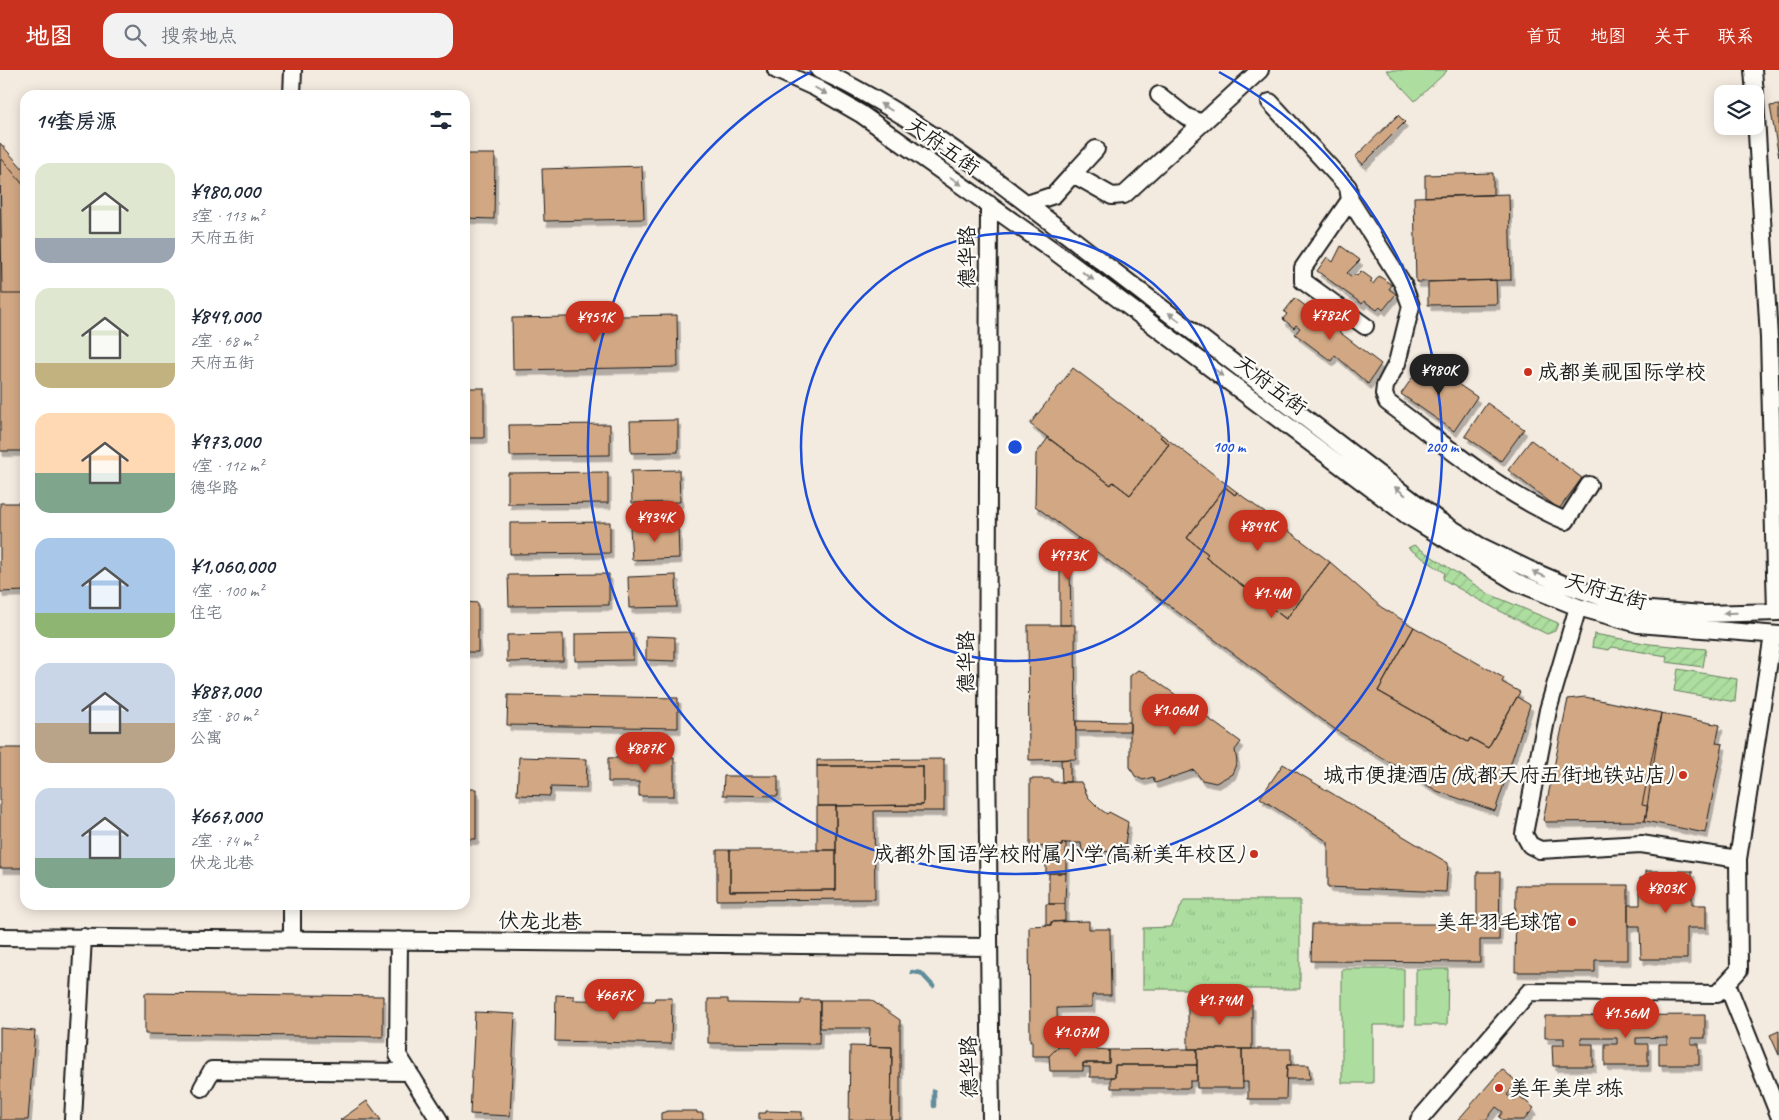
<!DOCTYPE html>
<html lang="zh">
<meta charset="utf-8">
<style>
:root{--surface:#fff;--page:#f2f2f3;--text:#1f2937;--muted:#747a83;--accent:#c8321e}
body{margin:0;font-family:Caveat,"LXGW WenKai TC",sans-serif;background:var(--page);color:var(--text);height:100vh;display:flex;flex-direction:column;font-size:19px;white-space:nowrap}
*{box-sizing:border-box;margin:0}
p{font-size:16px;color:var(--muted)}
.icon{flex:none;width:28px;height:28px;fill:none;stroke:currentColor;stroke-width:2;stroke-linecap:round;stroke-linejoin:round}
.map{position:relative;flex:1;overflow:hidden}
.drawer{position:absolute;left:20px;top:20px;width:450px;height:820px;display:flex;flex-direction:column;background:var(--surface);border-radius:15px;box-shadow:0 2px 12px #0003}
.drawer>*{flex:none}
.tools{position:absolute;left:1714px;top:15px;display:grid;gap:10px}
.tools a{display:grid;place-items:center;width:50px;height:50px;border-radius:10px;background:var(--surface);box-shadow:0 2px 12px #0003;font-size:25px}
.price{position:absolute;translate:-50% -42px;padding:0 11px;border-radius:18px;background:var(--accent);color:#fff;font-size:16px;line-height:32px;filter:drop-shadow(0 1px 2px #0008)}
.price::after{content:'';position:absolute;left:50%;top:30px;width:15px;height:11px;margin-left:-8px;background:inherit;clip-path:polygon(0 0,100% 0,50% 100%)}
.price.active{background:#222;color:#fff}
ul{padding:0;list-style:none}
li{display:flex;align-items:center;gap:15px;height:125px;padding:0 15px}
li span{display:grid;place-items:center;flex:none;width:140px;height:100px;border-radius:15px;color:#555}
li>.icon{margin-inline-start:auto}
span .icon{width:60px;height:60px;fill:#fffc;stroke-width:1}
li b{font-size:21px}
h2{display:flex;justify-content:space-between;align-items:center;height:60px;padding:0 15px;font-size:21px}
header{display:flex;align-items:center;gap:30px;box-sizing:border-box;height:70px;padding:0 25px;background:var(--accent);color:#fff}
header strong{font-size:24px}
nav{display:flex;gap:28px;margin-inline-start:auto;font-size:18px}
.search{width:350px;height:45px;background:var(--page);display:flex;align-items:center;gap:12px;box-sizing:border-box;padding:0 18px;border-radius:15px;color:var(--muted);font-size:19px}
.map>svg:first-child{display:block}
</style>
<header>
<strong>地图</strong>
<div class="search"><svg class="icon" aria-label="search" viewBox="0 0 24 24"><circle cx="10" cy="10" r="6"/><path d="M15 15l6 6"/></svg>搜索地点</div>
<nav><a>首页</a><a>地图</a><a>关于</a><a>联系</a></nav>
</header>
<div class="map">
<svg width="1779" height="1050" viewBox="0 0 1779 1050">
<defs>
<pattern id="grass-tufts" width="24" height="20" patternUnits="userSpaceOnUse" patternTransform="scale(1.25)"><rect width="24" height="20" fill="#adde9f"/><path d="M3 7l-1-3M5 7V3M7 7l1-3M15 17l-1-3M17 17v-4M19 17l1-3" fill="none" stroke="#94be88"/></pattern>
<pattern id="garden-furrows" width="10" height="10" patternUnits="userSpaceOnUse" patternTransform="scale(1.25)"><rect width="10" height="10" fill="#adde9f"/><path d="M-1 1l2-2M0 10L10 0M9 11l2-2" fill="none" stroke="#94be88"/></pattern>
<filter id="shadow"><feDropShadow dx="3" dy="5.5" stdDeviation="0" flood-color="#0004"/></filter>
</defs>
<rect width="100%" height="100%" fill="#f4ebe0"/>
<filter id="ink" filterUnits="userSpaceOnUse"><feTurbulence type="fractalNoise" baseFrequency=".02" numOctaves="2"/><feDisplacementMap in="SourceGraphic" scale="10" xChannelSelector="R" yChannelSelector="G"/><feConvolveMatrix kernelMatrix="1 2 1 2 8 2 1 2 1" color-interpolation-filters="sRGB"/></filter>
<g filter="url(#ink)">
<!-- grass -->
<path fill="url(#grass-tufts)" stroke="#647d5e" d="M1184,830H1300V919H1143V858L1171,857Z"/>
<!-- park -->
<path fill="#adde9f" stroke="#647d5e" d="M1386,0H1446L1447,1L1415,31Z
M1342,899H1404V955H1373V1013H1342Z
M1416,899H1448L1447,955H1416Z"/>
<!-- garden -->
<path fill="url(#garden-furrows)" stroke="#647d5e" d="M1414,475L1489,524L1558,553L1555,561L1547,564C1511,547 1477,530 1443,509L1445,503L1408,478Z
M1594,564L1650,574L1706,579L1703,597L1666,592L1667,586L1612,577L1609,580L1592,577Z
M1678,599L1737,609L1735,632L1674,621Z"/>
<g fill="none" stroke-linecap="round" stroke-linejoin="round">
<!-- stream -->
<path stroke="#608d9b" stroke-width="4.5" d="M912,902L921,903L933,916
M934,1021V1036"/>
</g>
<!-- building -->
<path fill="#d2a884" stroke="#1c1c1c" filter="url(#shadow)" d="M1779,35V87L1770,36Z
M1398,45L1405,52L1363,94L1355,87Z
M0,73L25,101V381H0Z
M465,84H495L494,149L465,148Z
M2,89L25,117V224H2L0,91Z
M642,96L644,149L544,151L542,99Z
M1493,103V125L1425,127V105Z
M1509,124L1511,210L1416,212L1414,127Z
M1341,176L1360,190L1347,203L1352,207L1355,204L1357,206L1361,201L1372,209L1370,212L1373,214L1379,206L1392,215L1389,219L1396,224L1383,240L1380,237L1377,240L1364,231L1362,234L1317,201L1327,187L1333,192Z
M1496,210L1497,234L1428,235V212Z
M1295,228L1381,294L1368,314L1335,285L1331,291L1295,264L1300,258L1296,255L1294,258L1283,249L1287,244L1284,242Z
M677,245L678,297L513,300L512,248Z
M1424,291L1477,327L1454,361L1401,324Z
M1073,298L1162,365L1160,367L1169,374L1130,425L1113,412L1111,415L1030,354Z
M465,318H484V368H465Z
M1487,333L1524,359L1501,391L1465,366Z
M678,350V382L631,383L630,351Z
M610,354V385L510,386L509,355Z
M1162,365L1237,422L1235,425L1225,417L1187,468L1208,484L1205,487L1286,549L1330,492L1381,537L1414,557L1378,621L1468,672L1471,668L1488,678L1517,627L1530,635L1495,741L1437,721L1336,660L1035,436L1036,384L1048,368L1111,415L1113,412L1130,425L1169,374L1160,367Z
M1531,370L1582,408L1559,439L1508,400Z
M679,400L680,432L632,433L631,401Z
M608,402V433L508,434V403Z
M1225,417L1235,425L1237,422L1330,492L1286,549L1205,487L1208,484L1187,468Z
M0,433H25V521L0,522Z
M610,452V483L510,484V453Z
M678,456L679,488L632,490L630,458Z
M1078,468L1087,474L1070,496L1071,555H1060V492Z
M609,504V535L509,536L508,505Z
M676,505L677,537L629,538L628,507Z
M465,532L478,533V582H465Z
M1028,555H1075L1076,689L1029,690Z
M1414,557L1504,608L1502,612L1520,622L1488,678L1470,668L1468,672L1378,621Z
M633,563V590L575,591V564Z
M563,564V591L507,592V565Z
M646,566L675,567V591L646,590Z
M1138,600L1144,602L1241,672L1235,680L1237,692L1232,704L1216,713L1202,710L1194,700L1155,713L1153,707L1143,710L1135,706L1130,697V606Z
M508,625L678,628V658L507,655Z
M1585,627L1661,643L1645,751L1545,752L1543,750L1568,629Z
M1661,643L1720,655L1716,673L1723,674L1705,763L1645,751L1648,736L1642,735Z
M1076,651L1130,652V661H1076Z
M0,678H25V798H0Z
M519,687L587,689L586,718L551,717L550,726L517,725Z
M674,687V726H639V712H608V688Z
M944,689V741H874L875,829L717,830V780H730V821L836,820V736L923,735V696H817V690Z
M1070,689V712H1062L1061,690Z
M1283,694L1448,793L1446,822L1328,817V772L1260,728Z
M817,696H923V735L817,736Z
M724,706H778V726L723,725Z
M1030,709H1052V712H1081L1088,727L1100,739L1107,744L1109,742L1128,752L1124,782L1082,781L1081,773H1062V776L1030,777Z
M465,719H476V769H465Z
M817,736H836V780H817Z
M1062,773H1066V803H1046V776H1062Z
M730,780H836V820L730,821Z
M1646,801H1692V835H1706V858H1687V889H1641L1640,856H1628V835H1640V808H1646Z
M1477,802H1500L1499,870H1480V892L1311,891L1312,854H1477Z
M1049,803H1066L1065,834H1049Z
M1516,815H1628V890H1595V902H1515Z
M1046,834H1065V851L1051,852V855H1046Z
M1089,851V859H1110L1111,925H1092V937L1057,938L1058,977L1049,986H1032V971H1030L1029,856L1051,855V852Z
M145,923L383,926V967L145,964Z
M556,925L574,926V930L654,931L655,928H672L671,974L555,971Z
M708,929H728V933L801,934V930H820L819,974L708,973Z
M820,930H871L900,950V1050H891L892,977L869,976L870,958H820Z
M1188,934H1252V979H1188Z
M475,942L515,944L510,1046L470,1044Z
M1705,945V968H1691V974H1699V995H1659V974H1667V967L1636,968V974H1648V996H1605V974H1617V968H1581V974H1593V996H1553L1552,975H1564V968H1545V946Z
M0,958L35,961L28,1050H0Z
M1779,961V985L1770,965Z
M850,976L892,977L891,1050H849Z
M1058,977H1095V979L1109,980V993H1083V1001H1050L1049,986Z
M1188,979H1197V995H1115V1007H1090V997H1083V993H1109V980Z
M1197,979H1242L1243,1018H1197Z
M1242,979H1291V995H1287L1286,1029H1248V1012H1242Z
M1115,995H1197V1011H1190V1018H1111V1007H1115Z
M1287,995H1309L1310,1009H1286Z
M1502,999L1517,1012L1507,1025L1514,1030L1518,1025L1534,1038L1524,1050H1503L1499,1047L1503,1042L1496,1037L1486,1050H1458Z
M367,1031L381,1050H340Z
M668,1041H697V1043H703V1050H661V1043Z
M766,1041L802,1042V1050H759V1043H766Z"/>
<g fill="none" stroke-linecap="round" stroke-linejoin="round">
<!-- minor casing -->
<g stroke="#1c1c1c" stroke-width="20">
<path id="minor" d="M776,0L816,18L861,44L1057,183L1408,446L1516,512L1578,537L1638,554L1779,565
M819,0C922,48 1013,123 1102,192C1214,278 1326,364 1438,450L1480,476L1528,499L1563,514L1637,539L1703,544L1779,542
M1753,0L1755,24
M292,25L293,0
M1159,25L1187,47L1202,53
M1755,29L1769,268L1776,542
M1270,32L1348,117L1350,130L1403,214L1411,236L1397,293L1385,316L1384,324L1387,332C1444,374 1500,423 1566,451L1589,415
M1073,104L1096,79
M1350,130L1303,198V211L1365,256
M989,134L987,682L991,1050
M1027,134L1054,125L1073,104L1112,126L1124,125L1260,0
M1578,537L1548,640L1524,764L1530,775L1540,780L1641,774L1738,789
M292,835V867
M0,867C330,868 659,875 989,877
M399,870L398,985L439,1050
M1727,914L1779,1045
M202,1018L212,1000L409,1002
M73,1050L83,867
M1419,1050L1529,922L1717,924L1739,900L1738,789L1773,565"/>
</g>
<!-- minor -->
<use href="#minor" stroke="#fdfcf7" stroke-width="16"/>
</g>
<!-- one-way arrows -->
<defs><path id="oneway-solid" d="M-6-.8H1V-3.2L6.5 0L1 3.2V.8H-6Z" transform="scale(1.25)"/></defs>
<g fill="#989794">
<use href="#oneway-solid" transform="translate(821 21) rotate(30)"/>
<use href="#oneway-solid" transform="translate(886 37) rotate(-148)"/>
<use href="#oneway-solid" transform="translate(956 111) rotate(35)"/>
<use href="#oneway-solid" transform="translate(1088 206) rotate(36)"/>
<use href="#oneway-solid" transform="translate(1174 247) rotate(-142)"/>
<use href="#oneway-solid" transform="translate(1218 302) rotate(37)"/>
<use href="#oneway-solid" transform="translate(1400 421) rotate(-142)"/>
<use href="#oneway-solid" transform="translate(1539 504) rotate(-157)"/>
<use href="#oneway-solid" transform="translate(1730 543) rotate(179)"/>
</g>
</g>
<!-- distance rings -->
<g fill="none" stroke="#1d4ed8" stroke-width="2.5">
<circle cx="1015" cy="377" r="214"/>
<path d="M1219 2A427 427 0 1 1 811 2"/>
</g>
<!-- markers -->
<g fill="#c8321e" stroke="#fdfcf7" stroke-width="2">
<circle cx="1528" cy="302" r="5"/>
<circle cx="1683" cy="705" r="5"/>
<circle cx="1254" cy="784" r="5"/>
<circle cx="1572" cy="852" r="5"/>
<circle cx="1499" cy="1018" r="5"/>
</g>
<g text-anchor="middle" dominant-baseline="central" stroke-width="4.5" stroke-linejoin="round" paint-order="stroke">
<!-- street labels -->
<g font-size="21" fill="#1c1c1c" stroke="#fdfcf7">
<text transform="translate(943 76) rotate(35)">天府五街</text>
<text transform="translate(967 187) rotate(-90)">德华路</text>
<text transform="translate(1271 315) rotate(37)">天府五街</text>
<text transform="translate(1606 521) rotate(16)">天府五街</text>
<text transform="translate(966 592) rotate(-90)">德华路</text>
<text transform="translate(540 851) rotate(1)">伏龙北巷</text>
<text transform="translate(969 997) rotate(-91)">德华路</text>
</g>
<!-- poi labels -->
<g font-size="21" fill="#1c1c1c" stroke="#fdfcf7" text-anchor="end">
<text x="1538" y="302" text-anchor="start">成都美视国际学校</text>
<text x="1673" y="705">城市便捷酒店(成都天府五街地铁站店)</text>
<text x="1244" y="784">成都外国语学校附属小学(高新美年校区)</text>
<text x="1562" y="852">美年羽毛球馆</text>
<text x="1509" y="1018" text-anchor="start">美年美岸3栋</text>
</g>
</g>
<circle cx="1015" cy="377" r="8" fill="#1d4ed8" stroke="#fdfcf7" stroke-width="2.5"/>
<g font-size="15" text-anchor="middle" font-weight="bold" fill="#1d4ed8" stroke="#fdfcf7" stroke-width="4.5" stroke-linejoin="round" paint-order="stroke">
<text x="1229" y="382">100 m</text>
<text x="1442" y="382">200 m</text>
</g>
</svg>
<div class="tools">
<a><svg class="icon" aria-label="layers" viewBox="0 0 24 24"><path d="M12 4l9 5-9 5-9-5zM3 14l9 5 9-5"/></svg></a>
</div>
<b class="price" style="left:1330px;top:271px">¥782K</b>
<b class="price" style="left:595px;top:273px">¥951K</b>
<b class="price active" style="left:1439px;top:326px">¥980K</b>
<b class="price" style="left:655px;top:473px">¥934K</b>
<b class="price" style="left:1258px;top:482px">¥849K</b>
<b class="price" style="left:1068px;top:511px">¥973K</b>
<b class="price" style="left:1272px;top:549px">¥1.4M</b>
<b class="price" style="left:1175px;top:666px">¥1.06M</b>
<b class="price" style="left:645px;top:704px">¥887K</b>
<b class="price" style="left:1666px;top:844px">¥803K</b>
<b class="price" style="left:614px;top:951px">¥667K</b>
<b class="price" style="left:1220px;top:956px">¥1.74M</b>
<b class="price" style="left:1626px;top:969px">¥1.56M</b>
<b class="price" style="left:1076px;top:988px">¥1.07M</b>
<section class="drawer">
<h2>14套房源<svg class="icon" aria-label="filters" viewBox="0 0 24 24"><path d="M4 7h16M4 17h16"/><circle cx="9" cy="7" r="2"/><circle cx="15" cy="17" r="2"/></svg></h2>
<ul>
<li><span style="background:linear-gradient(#dfe7d0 75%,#9aa5b1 0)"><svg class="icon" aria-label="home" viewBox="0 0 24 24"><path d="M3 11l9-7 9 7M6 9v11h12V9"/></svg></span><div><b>¥980,000</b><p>3室 · 113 m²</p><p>天府五街</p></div></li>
<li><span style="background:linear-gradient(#dfe7d0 75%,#c2b280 0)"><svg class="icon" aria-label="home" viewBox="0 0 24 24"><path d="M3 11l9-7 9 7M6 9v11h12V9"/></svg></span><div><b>¥849,000</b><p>2室 · 68 m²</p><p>天府五街</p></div></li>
<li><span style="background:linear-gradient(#ffd9b3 60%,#7fa58c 0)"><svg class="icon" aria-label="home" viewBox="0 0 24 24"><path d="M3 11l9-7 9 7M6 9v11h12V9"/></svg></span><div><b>¥973,000</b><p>4室 · 112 m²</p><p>德华路</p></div></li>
<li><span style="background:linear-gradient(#a9c7e8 75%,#8fb573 0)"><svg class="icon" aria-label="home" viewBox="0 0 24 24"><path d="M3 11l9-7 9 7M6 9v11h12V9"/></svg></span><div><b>¥1,060,000</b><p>4室 · 100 m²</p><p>住宅</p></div></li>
<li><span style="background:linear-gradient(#c9d6e8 60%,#b9a48a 0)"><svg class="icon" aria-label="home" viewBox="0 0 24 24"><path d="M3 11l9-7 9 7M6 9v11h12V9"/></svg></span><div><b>¥887,000</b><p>3室 · 80 m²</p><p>公寓</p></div></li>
<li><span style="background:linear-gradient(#c9d6e8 70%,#7fa58c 0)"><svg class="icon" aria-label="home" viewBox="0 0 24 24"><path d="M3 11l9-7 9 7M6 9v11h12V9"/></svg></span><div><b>¥667,000</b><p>2室 · 74 m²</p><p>伏龙北巷</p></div></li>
</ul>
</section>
</div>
